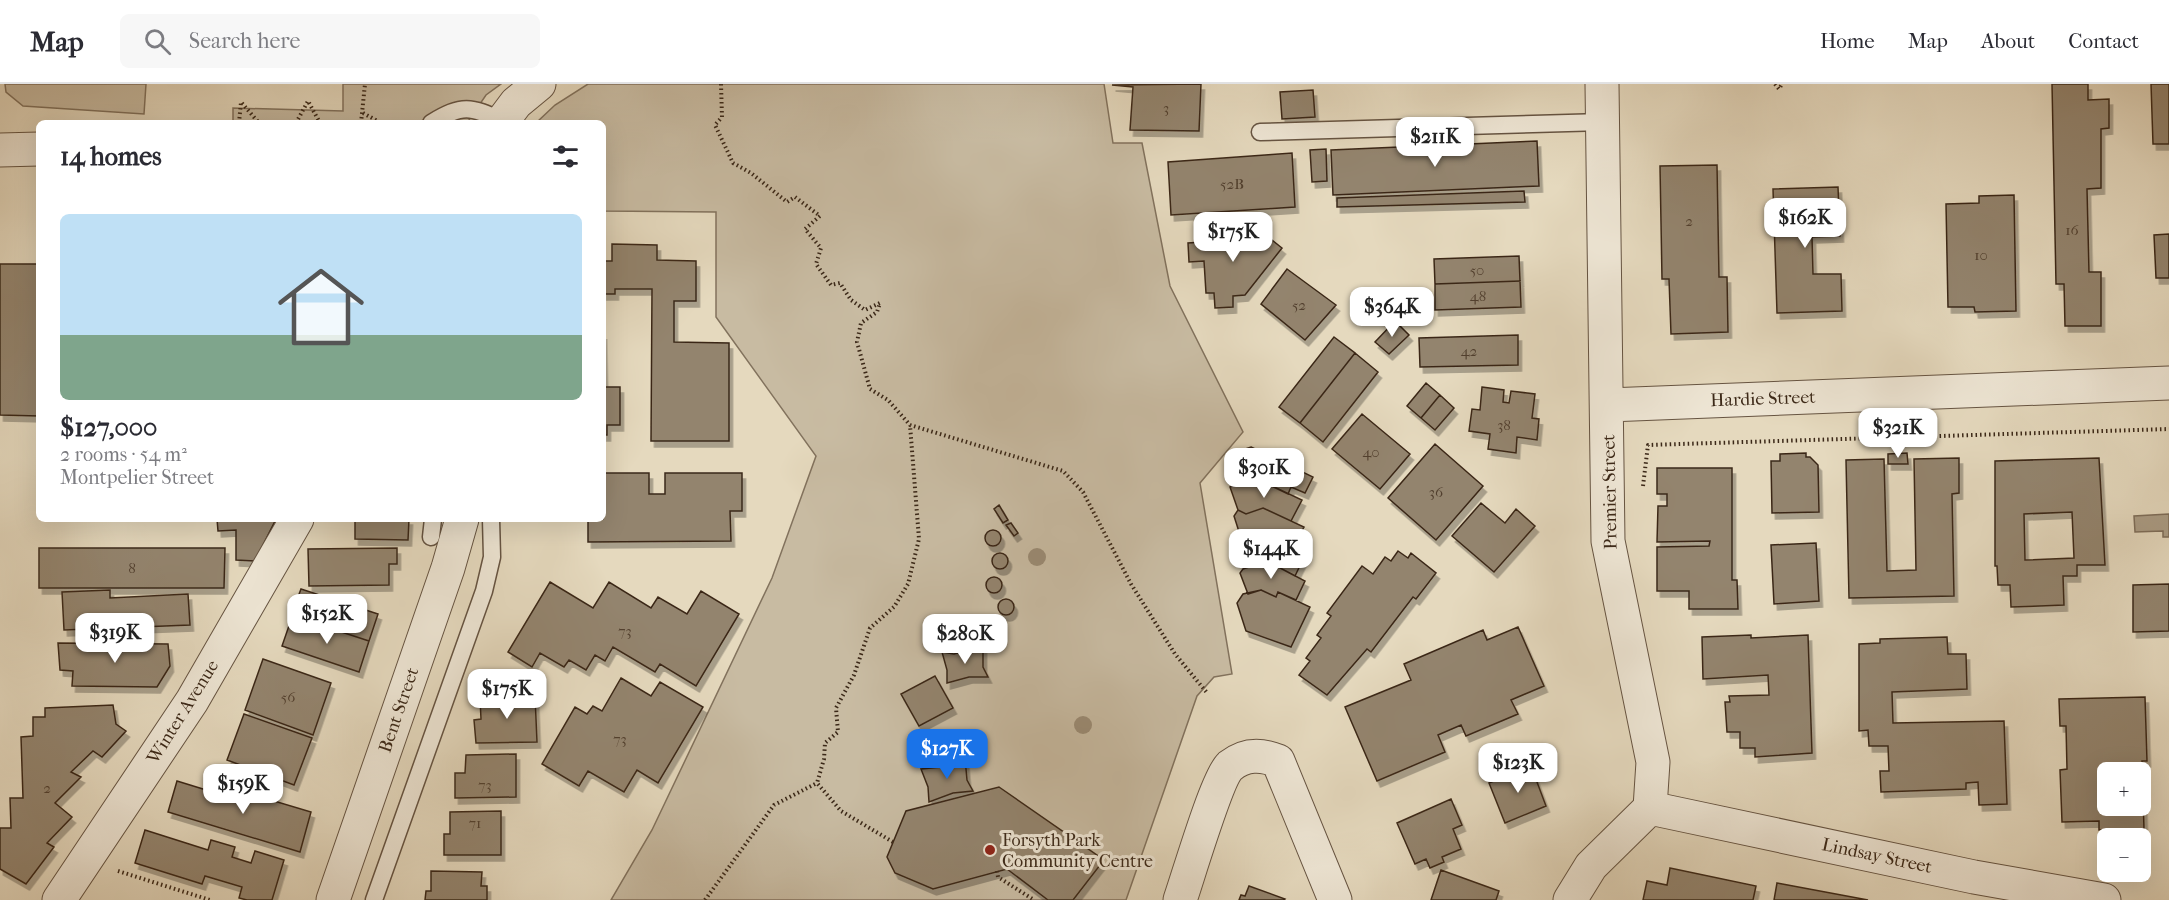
<!DOCTYPE html>
<meta charset="utf-8">
<style>
:root{--surface:#fff;--page:#f7f7f7;--text:#2b2b33;--muted:#7c7c81;--line:#e1e1e2;--accent:#1a73e8}
body{margin:0;font-family:"IM FELL French Canon",serif;background:var(--page);color:var(--text);height:100vh;display:flex;flex-direction:column;font-size:22px;white-space:nowrap}
*{box-sizing:border-box;margin:0}
p{font-size:20px;color:var(--muted)}
.icon{flex:none;width:33px;height:33px;fill:none;stroke:currentColor;stroke-width:2;stroke-linecap:round;stroke-linejoin:round}
.map{position:relative;flex:1;overflow:hidden}
.details{position:absolute;left:36px;top:36px;width:570px;height:402px;display:flex;flex-direction:column;background:var(--surface);border-radius:9px;box-shadow:0 6px 24px #0002}
.details>*{flex:none}
.tools{position:absolute;left:2097px;top:678px;display:grid;gap:12px}
.tools a{display:grid;place-items:center;width:54px;height:54px;border-radius:9px;background:var(--surface);box-shadow:0 6px 24px #0002;font-size:30px}
.price{position:absolute;translate:-50% -51px;padding:0 14px;border-radius:12px;background:#fff;color:#222;font-size:20px;line-height:39px;filter:drop-shadow(0 2px 3px #0008)}
.price::after{content:'';position:absolute;left:50%;top:36px;width:18px;height:14px;margin-left:-9px;background:inherit;clip-path:polygon(0 0,100% 0,50% 100%)}
.price.on{background:var(--accent);color:#fff}
ul{padding:0;list-style:none}
li{display:grid;align-content:center;gap:12px;height:318px;padding:0 24px}
li span{display:grid;place-items:center;height:186px;border-radius:9px;color:#555}
li>.icon{margin-inline-start:auto}
span .icon{width:108px;height:108px;fill:#fffc;stroke-width:1}
li b{font-size:26px}
h2{display:flex;justify-content:space-between;align-items:center;height:72px;padding:0 24px;font-size:26px}
header{display:flex;align-items:center;gap:36px;box-sizing:border-box;height:84px;padding:0 30px;background:var(--surface);border-bottom:2px solid var(--line)}
header strong{font-size:28px}
nav{display:flex;gap:33px;margin-inline-start:auto;font-size:21px}
.search{width:420px;height:54px;background:var(--page);display:flex;align-items:center;gap:15px;box-sizing:border-box;padding:0 21px;border-radius:9px;color:var(--muted);font-size:22px}
.map>svg:first-child{display:block}
</style>
<header>
<strong>Map</strong>
<div class="search"><svg class="icon" aria-label="search" viewBox="0 0 24 24"><circle cx="10" cy="10" r="6"/><path d="M15 15l6 6"/></svg>Search here</div>
<nav><a>Home</a><a>Map</a><a>About</a><a>Contact</a></nav>
</header>
<div class="map">
<svg width="2169" height="816" viewBox="0 0 2169 816">
<defs>
<filter id="shadow"><feDropShadow dx="3.5" dy="6" stdDeviation="0" flood-color="#0004"/></filter>
</defs>
<rect width="100%" height="100%" fill="#e5d9be"/>
<filter id="stains"><feTurbulence type="fractalNoise" baseFrequency=".00333" numOctaves="4"/><feColorMatrix values="0 0 0 0 .2 0 0 0 0 .09 0 0 0 0 .02 0 0 0 .5 -.17"/></filter>
<radialGradient id="worn" r=".72"><stop offset=".6" stop-color="#630" stop-opacity="0"/><stop offset="1" stop-color="#630" stop-opacity=".3"/></radialGradient>
<!-- green -->
<path fill="#c8bba2" stroke="#82725d" stroke-width="1.5" d="M5,0H146L144,30L23,22L6,8Z
M343,0H501L486,11L467,39H233V24L343,27Z
M588,0H1104L1113,59H1142L1170,202L1243,348L1200,399L1232,590L1214,593L1197,612L1126,816H611L652,746L772,494L816,372L716,233V128L603,127V39H536L555,21Z"/>
<!-- water -->
<path fill="#ab9d86" stroke="#7e6e5a" stroke-width="1.5" d="M2169,430V453H2163V447L2135,448L2134,432Z"/>
<!-- building -->
<path fill="#93846e" stroke="#3b2818" stroke-width="1.5" fill-rule="evenodd" filter="url(#shadow)" d="M1201,0L1199,47L1130,46L1133,3L1112,1Z
M2052,0H2088V16L2109,15V44L2101,45V104L2087,105L2089,188H2101V242H2065L2064,200H2056Z
M2151,0H2169V60H2153Z
M1313,6L1315,33L1282,35L1280,8Z
M1537,57L1539,102L1333,111L1331,66Z
M1326,65L1327,97L1312,98L1310,66Z
M1292,69L1295,123L1171,131L1168,78Z
M1717,81L1719,193H1727L1728,248L1671,250L1669,195H1662L1660,82Z
M1838,103L1840,152L1812,153L1813,190H1841L1842,227L1777,229L1773,105Z
M1524,107L1525,118L1337,123V114Z
M2014,111L2016,227L1975,228L1974,223H1948L1946,120L1979,119V112Z
M1263,149L1282,164L1245,211L1233,212V223L1215,224L1214,209H1206L1204,177L1189,178L1188,159L1203,158V151Z
M2169,150V194H2156L2154,151Z
M612,160L657,161V176L696,177V217H674V258L729,259V357H651L652,205H615V210H603V177H612Z
M1519,172L1520,197L1435,200L1434,175Z
M0,180H39V332L0,331Z
M1287,185L1336,221L1305,256L1261,220Z
M1520,197L1521,223L1435,226V200Z
M1395,237L1409,251L1389,270L1375,258Z
M603,249L604,303H620V341H607V351H603Z
M1518,251V281L1420,283L1419,254Z
M1334,253L1355,269L1300,339L1279,323Z
M1355,269L1378,288L1323,358L1300,339Z
M1426,299L1440,311L1421,334L1407,322Z
M1482,303L1504,306L1503,318L1509,319L1511,307L1535,310L1532,334L1539,335L1537,356L1517,353L1516,369L1488,365L1490,350L1469,347L1472,325L1480,326Z
M1440,311L1454,324L1435,346L1421,334Z
M1362,330L1410,370L1380,405L1332,365Z
M1435,360L1483,402L1436,456L1388,414Z
M1251,363L1313,393L1305,409L1291,403L1288,410L1255,394L1235,402L1228,383L1233,369Z
M1806,369V373H1810L1818,381L1819,428L1772,429L1771,377H1780V370Z
M1907,369L1908,380H1888V370Z
M1959,374V409L1952,410L1954,512L1849,514L1846,376L1884,375L1887,487L1916,486L1914,375Z
M2099,374L2105,481H2077V492H2063L2064,521L2011,523L2010,501H1998L1997,482H1995V377ZM2072,428L2074,474L2025,476L2024,430Z
M1657,384H1732V496H1737L1738,525H1689V507H1657V463L1709,462L1710,457L1657,458L1658,422H1667V410H1657Z
M603,389H649V410H665V389H742V427H730L731,457L588,458V435H603Z
M1255,394L1302,416L1291,437L1263,424L1246,430L1238,426L1230,403Z
M1481,419L1505,439L1516,425L1535,442L1494,488L1452,452Z
M999,421L1008,436L1003,439L994,425Z
M1263,424L1304,443L1293,463L1265,450L1246,457L1241,454L1234,432L1238,426L1246,430Z
M217,435H276L255,477L236,476V446L218,447Z
M355,435H409L408,456L355,455Z
M1011,439L1018,449L1014,452L1006,441Z
M985 454a8 8 0 1 1 16 0a8 8 0 1 1-16 0Z
M1265,450L1306,469L1295,492L1267,477L1246,484L1238,459L1241,454L1246,457Z
M1816,459L1819,517L1774,520L1771,461Z
M39,464H225L224,504H39Z
M397,464V480H389V501L309,502L308,465Z
M1398,467L1408,474L1411,469L1436,489L1416,515L1413,513L1371,568L1367,565L1327,611L1299,591L1310,577L1306,574L1321,554L1317,551L1331,532L1327,529L1362,482L1373,490L1385,473L1391,477Z
M992 477a8 8 0 1 1 16 0a8 8 0 1 1-16 0Z
M1267,477L1305,497L1296,516L1278,508L1276,513L1261,506L1248,510L1240,489L1243,485Z
M986 501a8 8 0 1 1 16 0a8 8 0 1 1-16 0Z
M550,498L593,524L609,498L651,524L658,513L687,530L701,507L739,530L696,602L660,580L655,588L613,563L605,577L595,571L586,586L569,576L564,583L540,569L532,583L508,568Z
M2169,500V547L2133,548V501Z
M301,505L378,530L369,557L311,538L315,528L295,521Z
M110,506V514L188,510L190,541L64,546L62,508Z
M1261,506L1276,513L1278,508L1310,523L1291,563L1246,547L1237,519L1243,510Z
M998 523a8 8 0 1 1 16 0a8 8 0 1 1-16 0Z
M291,536L309,543L311,538L369,557L359,588L282,562Z
M1518,543L1544,602L1511,616L1518,630L1466,652L1461,641L1438,651L1445,668L1377,697L1345,623L1411,596L1404,580L1483,546L1487,556Z
M1751,551V554L1808,551L1812,669L1755,673V664H1740V648H1727L1725,618H1730L1729,612L1769,611L1768,591L1703,595L1702,553Z
M1947,553L1948,570H1966L1967,605L1892,608L1893,639L2004,637L2007,720L1979,721L1978,698L1966,699V705L1881,708L1880,687H1889L1888,662H1869L1868,646L1859,647V560L1880,559V555Z
M58,559L168,560L170,582L157,603L72,602L73,587L60,586Z
M983,562V583L988,593H969L947,599V586L942,568L954,570Z
M263,575L331,599L313,651L245,626Z
M935,592L953,624L919,642L901,610Z
M621,594L651,612L660,598L703,623L658,699L637,686L624,708L588,687L579,702L542,680L575,623L587,630L593,622L602,627Z
M535,612L537,658L476,659L474,636L481,635L480,614Z
M2145,613L2147,677H2142L2144,745L2099,746V737L2062,738L2060,686L2067,685L2066,642H2060L2059,615ZM2108,688H2140V722H2108Z
M113,621L116,640L126,647L102,673L93,667L71,688L81,693L55,719L72,733L47,759L54,763L26,800L0,785V744H11L10,714H23L21,653L33,652V633H45V624Z
M244,630L312,654L294,701L227,676Z
M516,670V713L455,714V689H465L466,671Z
M965,674L967,696L973,707L953,709L929,718L928,703L921,685L942,683Z
M1531,682L1546,722L1505,739L1489,699Z
M177,697L242,717L244,708L311,728L300,768L168,728Z
M999,703L1104,776L1073,816H1048L1007,785L933,805L895,789L887,773L906,727Z
M1451,715L1462,741L1453,745L1461,765L1442,773L1444,778L1430,784L1426,775L1415,780L1397,739Z
M501,727V771H444V750H450V728Z
M145,746L208,766L211,756L235,763L232,773L251,779L255,767L284,776L272,816H247L239,814L242,803L205,792L202,800L135,779Z
M1670,784L1756,802L1753,816H1643L1647,797L1667,801Z
M1441,786L1499,807L1496,816H1431Z
M431,787L482,788L481,802H487V816H425L426,807H431Z
M1777,799L1868,816H1774Z
M1249,802L1285,815L1284,816H1239L1241,811L1245,812Z"/>
<g fill="none" stroke-linecap="round" stroke-linejoin="round">
<!-- service casing -->
<g stroke="#665442" stroke-width="19">
<path id="service" d="M431,39C462,20 471,22 502,37
M1260,48L1603,38
M431,453L433,435
M374,816L484,507L492,473L491,435"/>
</g>
<!-- minor casing -->
<g stroke="#665442" stroke-width="35">
<path id="minor" d="M501,39L516,19L539,0
M0,66L39,65
M1608,321L2169,299
M1650,724L1974,793L2104,816
M59,816L192,617L297,435
M333,816L448,484L462,435
M1180,816C1188,793 1217,694 1230,682C1245,670 1261,670 1278,677L1335,816
M1570,816L1591,782L1650,724L1653,678L1608,457L1602,0"/>
</g>
<!-- path -->
<path stroke="#3b2818" stroke-width="4" stroke-dasharray="1.5 3" stroke-linecap="butt" d="M721,0L722,33L715,41L733,79L751,89L787,118L795,113L820,132L805,145L821,164L816,180L831,201L840,199L851,216L865,226L880,219L877,228L861,239L857,258L870,305L888,316L910,341L1063,387L1083,408L1131,500L1175,570L1208,610
M1775,0L1779,5L1782,0
M363,29L381,39
M239,39L241,18L259,39
M296,39L308,17L320,39
M361,39L365,0
M1643,402L1648,361L2169,345
M893,758L841,727L817,699L824,675L825,659L838,648L836,624L854,591L870,544L894,523L908,500L919,455L910,341
M118,787L210,816
M997,787L998,793L1034,816
M705,816L774,721L817,699"/>
<!-- service -->
<use href="#service" stroke="#eee6d5" stroke-width="16"/>
<!-- minor -->
<use href="#minor" stroke="#eee6d5" stroke-width="33"/>
</g>
<!-- trees -->
<g fill="#9b8c75">
<circle cx="1037" cy="473" r="9"/>
<circle cx="1083" cy="641" r="9"/>
</g>
<!-- markers -->
<circle fill="#8f2418" stroke="#eee6d5" stroke-width="2" cx="990" cy="766" r="6"/>
<g text-anchor="middle" dominant-baseline="central" stroke-width="6" stroke-linejoin="round" paint-order="stroke">
<!-- number labels -->
<g font-size="15" fill="#513f2e">
<text x="1166" y="24">3</text>
<text x="1232" y="100">52B</text>
<text x="1689" y="137">2</text>
<text x="2072" y="146">16</text>
<text x="1981" y="171">10</text>
<text x="1477" y="186">50</text>
<text x="1478" y="212">48</text>
<text x="1299" y="221">52</text>
<text x="1469" y="267">42</text>
<text x="1504" y="341">38</text>
<text x="1371" y="368">40</text>
<text x="1436" y="408">36</text>
<text x="132" y="484">8</text>
<text x="625" y="547">73</text>
<text x="288" y="613">56</text>
<text x="620" y="655">73</text>
<text x="485" y="701">73</text>
<text x="47" y="704">2</text>
<text x="475" y="739">71</text>
</g>
<!-- street labels -->
<g font-size="18" fill="#3b2818" stroke="#eee6d5">
<text transform="translate(1763 315) rotate(-2)">Hardie Street</text>
<text transform="translate(1610 408) rotate(-91)">Premier Street</text>
<text transform="translate(399 626) rotate(-71)">Bent Street</text>
<text transform="translate(183 628) rotate(-58)">Winter Avenue</text>
<text transform="translate(1877 772) rotate(12)">Lindsay Street</text>
</g>
<!-- poi labels -->
<g font-size="18" fill="#3b2818" stroke="#eee6d5" text-anchor="start">
<text x="1002" y="756">Forsyth Park<tspan x="1002" dy="21">Community Centre</tspan></text>
</g>
</g>
<rect width="100%" height="100%" filter="url(#stains)"/>
<rect width="100%" height="100%" fill="url(#worn)"/>
</svg>
<div class="tools">
<a>+</a>
<a>−</a>
</div>
<b class="price" style="left:1435px;top:84px">$211K</b>
<b class="price" style="left:1805px;top:165px">$162K</b>
<b class="price" style="left:1233px;top:179px">$175K</b>
<b class="price" style="left:1392px;top:254px">$364K</b>
<b class="price" style="left:1898px;top:375px">$321K</b>
<b class="price" style="left:1264px;top:415px">$301K</b>
<b class="price" style="left:1271px;top:496px">$144K</b>
<b class="price" style="left:327px;top:561px">$152K</b>
<b class="price" style="left:115px;top:580px">$319K</b>
<b class="price" style="left:965px;top:581px">$280K</b>
<b class="price" style="left:507px;top:636px">$175K</b>
<b class="price on" style="left:947px;top:696px">$127K</b>
<b class="price" style="left:1518px;top:710px">$123K</b>
<b class="price" style="left:243px;top:731px">$159K</b>
<section class="details">
<h2>14 homes<svg class="icon" aria-label="filters" viewBox="0 0 24 24"><path d="M4 7h16M4 17h16"/><circle cx="9" cy="7" r="2"/><circle cx="15" cy="17" r="2"/></svg></h2>
<ul>
<li><span style="background:linear-gradient(#bfe0f5 65%,#7fa58c 0)"><svg class="icon" aria-label="home" viewBox="0 0 24 24"><path d="M3 11l9-7 9 7M6 9v11h12V9"/></svg></span><div><b>$127,000</b><p>2 rooms · 54 m²</p><p>Montpelier Street</p></div></li>
</ul>
</section>
</div>
